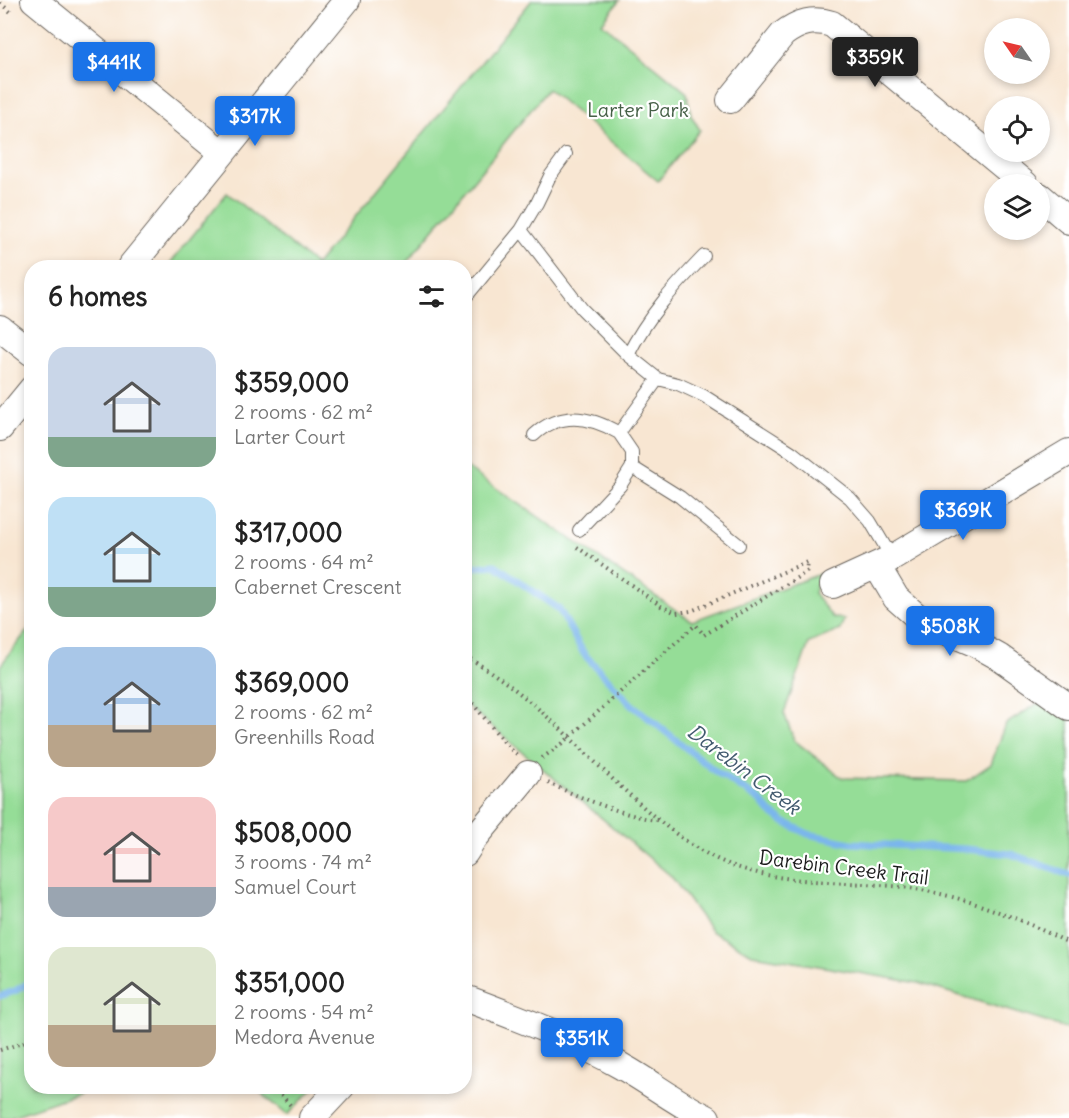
<!DOCTYPE html>
<meta charset="utf-8">
<style>
:root{--surface:#fff;--page:#f2f2f2;--text:#222;--muted:#767676;--accent:#1a73e8}
body{margin:0;font-family:Delius,sans-serif;background:var(--page);color:var(--text);height:100vh;display:flex;flex-direction:column;font-size:22px;white-space:nowrap}
*{box-sizing:border-box;margin:0}
p{font-size:20px;color:var(--muted)}
.icon{flex:none;width:33px;height:33px;fill:none;stroke:currentColor;stroke-width:2;stroke-linecap:round;stroke-linejoin:round}
.map{position:relative;flex:1;overflow:hidden}
.side{position:absolute;left:24px;top:260px;width:448px;height:834px;display:flex;flex-direction:column;background:var(--surface);border-radius:24px;box-shadow:0 3px 9px #0003}
.side>*{flex:none}
.needle{width:39px;rotate:304deg}
.buttons{position:absolute;left:984px;top:18px;display:grid;gap:12px}
.buttons a{display:grid;place-items:center;width:66px;height:66px;border-radius:50%;background:var(--surface);box-shadow:0 3px 9px #0003;font-size:30px}
.price{position:absolute;translate:-50% -51px;padding:0 14px;border-radius:6px;background:var(--accent);color:#fff;font-size:20px;line-height:39px;filter:drop-shadow(0 2px 3px #0008)}
.price::after{content:'';position:absolute;left:50%;top:36px;width:18px;height:14px;margin-left:-9px;background:inherit;clip-path:polygon(0 0,100% 0,50% 100%)}
.price.on{background:#222;color:#fff}
ul{padding:0;list-style:none}
li{display:flex;align-items:center;gap:18px;height:150px;padding:0 24px}
li span{display:grid;place-items:center;flex:none;width:168px;height:120px;border-radius:18px;color:#555}
li>.icon{margin-inline-start:auto}
span .icon{width:72px;height:72px;fill:#fffc;stroke-width:1}
li b{font-size:26px}
h2{display:flex;justify-content:space-between;align-items:center;height:72px;padding:0 24px;font-size:26px}
.map>svg:first-child{display:block}
</style>
<div class="map">
<svg width="1069" height="1118" viewBox="0 0 1069 1118">
<rect width="100%" height="100%" fill="#fff"/>
<filter id="ink" filterUnits="userSpaceOnUse"><feTurbulence type="fractalNoise" baseFrequency=".0167" numOctaves="2"/><feDisplacementMap in="SourceGraphic" scale="12" xChannelSelector="R" yChannelSelector="G"/><feConvolveMatrix kernelMatrix="1 2 1 2 8 2 1 2 1" color-interpolation-filters="sRGB"/></filter>
<filter id="wash" filterUnits="userSpaceOnUse"><feTurbulence type="fractalNoise" baseFrequency=".008" numOctaves="4" result="noise"/><feDisplacementMap in="SourceGraphic" scale="24" xChannelSelector="R" yChannelSelector="G"/><feGaussianBlur stdDeviation="1.35" result="paint"/><feColorMatrix in="noise" values="0 0 0 0 0 0 0 0 0 0 0 0 0 0 0 0 0 1.4 0 .05"/><feComposite in="paint" operator="in"/></filter>
<g filter="url(#wash)">
<rect width="100%" height="100%" fill="#f8e6d2"/>
<!-- green -->
<path fill="#95dd97" stroke="#587c5a" stroke-width="1.5" d="M532,0H620L602,23L687,93L691,115L700,130L658,181L548,89L403,267H167L227,193L316,265Z
M465,467L692,621L820,574L814,593L832,617L844,619L840,630L809,643L784,713L794,740L842,778L966,781L991,764L1006,724L1043,700L1069,719V1029L918,983L754,955L711,931L671,876L465,704Z
M31,626L32,1086H100L7,1118H0V666Z
M253,1086H311L313,1089L287,1115Z"/>
<g fill="none" stroke-linecap="round" stroke-linejoin="round">
<!-- stream -->
<path stroke="#7ab6ec" stroke-width="7" d="M465,568L495,565L559,609L584,654L631,704L715,771L760,800L770,812L784,822L808,834L851,843L966,849L1011,854L1069,875
M0,996L15,991L32,981"/>
</g>
</g>
<g filter="url(#ink)">
<g fill="none" stroke-linecap="round" stroke-linejoin="round">
<!-- service casing -->
<g stroke="#69635c" stroke-width="14">
<path id="service" d="M521,230L582,309L628,355L658,379L678,384L704,396L792,452L850,498L870,521L892,558
M465,298L521,230L537,203L550,176L566,154
M628,355C647,317 674,287 704,256
M534,435C560,411 590,416 619,433
M632,467L680,497L739,545
M579,530L620,486L632,467V452L619,433L658,379"/>
</g>
<!-- minor casing -->
<g stroke="#69635c" stroke-width="28">
<path id="minor" d="M34,0L222,153
M730,100L783,34C799,22 813,18 832,24L1025,184
M1040,196L1069,221
M130,267L347,0
M0,328L32,353
M0,428L32,389
M877,566L896,598L922,621L974,643L999,657L1069,707
M833,585L892,558L1069,452
M465,853L474,839L528,774
M465,998C518,1018 572,1038 621,1066C650,1082 676,1103 707,1118
M312,1118L342,1086"/>
</g>
<!-- path -->
<path stroke="#69635c" stroke-width="4" stroke-dasharray="1.5 4.5" stroke-linecap="butt" d="M0,3L13,14
M577,547L661,606L676,613L691,611L807,562L806,570
M692,628L696,625L704,635L808,571
M465,656C527,691 570,739 621,787C651,814 681,842 719,860C776,886 841,880 902,887C963,895 1014,916 1069,943
M465,694L509,748L518,755
M542,758L562,744
M548,783C577,796 627,817 657,820
M0,1050L32,1040
M273,1086L293,1108"/>
<!-- service -->
<use href="#service" stroke="#fff" stroke-width="12"/>
<!-- minor -->
<use href="#minor" stroke="#fff" stroke-width="26"/>
<!-- path-bridge -->
<path stroke="#69635c" stroke-width="4" stroke-dasharray="1.5 4.5" stroke-linecap="butt" d="M562,744L692,628"/>
</g>
</g>
<g text-anchor="middle" dominant-baseline="central" stroke-width="4.5" stroke-linejoin="round" paint-order="stroke">
<!-- park labels -->
<g font-size="20" fill="#466047" stroke="#fff">
<text x="638" y="109">Larter Park</text>
</g>
<!-- street labels -->
<g font-size="20" fill="#1c1c1c" stroke="#fff">
<text transform="translate(844 867) rotate(7)">Darebin Creek Trail</text>
</g>
<!-- water labels -->
<g font-size="21" font-style="italic" fill="#425a6f" stroke="#fff">
<text transform="translate(744 769) rotate(37)">Darebin Creek</text>
</g>
</g>
</svg>
<div class="buttons">
<a><svg class="needle" viewBox="-14 -14 28 28"><path d="M0-13l5 13h-10z" fill="#e53935"/><path d="M0 13l5-13h-10z" fill="#767676"/></svg></a>
<a><svg class="icon" aria-label="locate" viewBox="0 0 24 24"><circle cx="12" cy="12" r="6"/><path d="M12 2v4M12 18v4M2 12h4M18 12h4"/></svg></a>
<a><svg class="icon" aria-label="layers" viewBox="0 0 24 24"><path d="M12 4l9 5-9 5-9-5zM3 14l9 5 9-5"/></svg></a>
</div>
<b class="price on" style="left:875px;top:88px">$359K</b>
<b class="price" style="left:114px;top:93px">$441K</b>
<b class="price" style="left:255px;top:147px">$317K</b>
<b class="price" style="left:963px;top:541px">$369K</b>
<b class="price" style="left:950px;top:657px">$508K</b>
<b class="price" style="left:582px;top:1069px">$351K</b>
<section class="side">
<h2>6 homes<svg class="icon" aria-label="filters" viewBox="0 0 24 24"><path d="M4 7h16M4 17h16"/><circle cx="9" cy="7" r="2"/><circle cx="15" cy="17" r="2"/></svg></h2>
<ul>
<li><span style="background:linear-gradient(#c9d6e8 75%,#7fa58c 0)"><svg class="icon" aria-label="home" viewBox="0 0 24 24"><path d="M3 11l9-7 9 7M6 9v11h12V9"/></svg></span><div><b>$359,000</b><p>2 rooms · 62 m²</p><p>Larter Court</p></div></li>
<li><span style="background:linear-gradient(#bfe0f5 75%,#7fa58c 0)"><svg class="icon" aria-label="home" viewBox="0 0 24 24"><path d="M3 11l9-7 9 7M6 9v11h12V9"/></svg></span><div><b>$317,000</b><p>2 rooms · 64 m²</p><p>Cabernet Crescent</p></div></li>
<li><span style="background:linear-gradient(#a9c7e8 65%,#b9a48a 0)"><svg class="icon" aria-label="home" viewBox="0 0 24 24"><path d="M3 11l9-7 9 7M6 9v11h12V9"/></svg></span><div><b>$369,000</b><p>2 rooms · 62 m²</p><p>Greenhills Road</p></div></li>
<li><span style="background:linear-gradient(#f6c9c9 75%,#9aa5b1 0)"><svg class="icon" aria-label="home" viewBox="0 0 24 24"><path d="M3 11l9-7 9 7M6 9v11h12V9"/></svg></span><div><b>$508,000</b><p>3 rooms · 74 m²</p><p>Samuel Court</p></div></li>
<li><span style="background:linear-gradient(#dfe7d0 65%,#b9a48a 0)"><svg class="icon" aria-label="home" viewBox="0 0 24 24"><path d="M3 11l9-7 9 7M6 9v11h12V9"/></svg></span><div><b>$351,000</b><p>2 rooms · 54 m²</p><p>Medora Avenue</p></div></li>
</ul>
</section>
</div>
